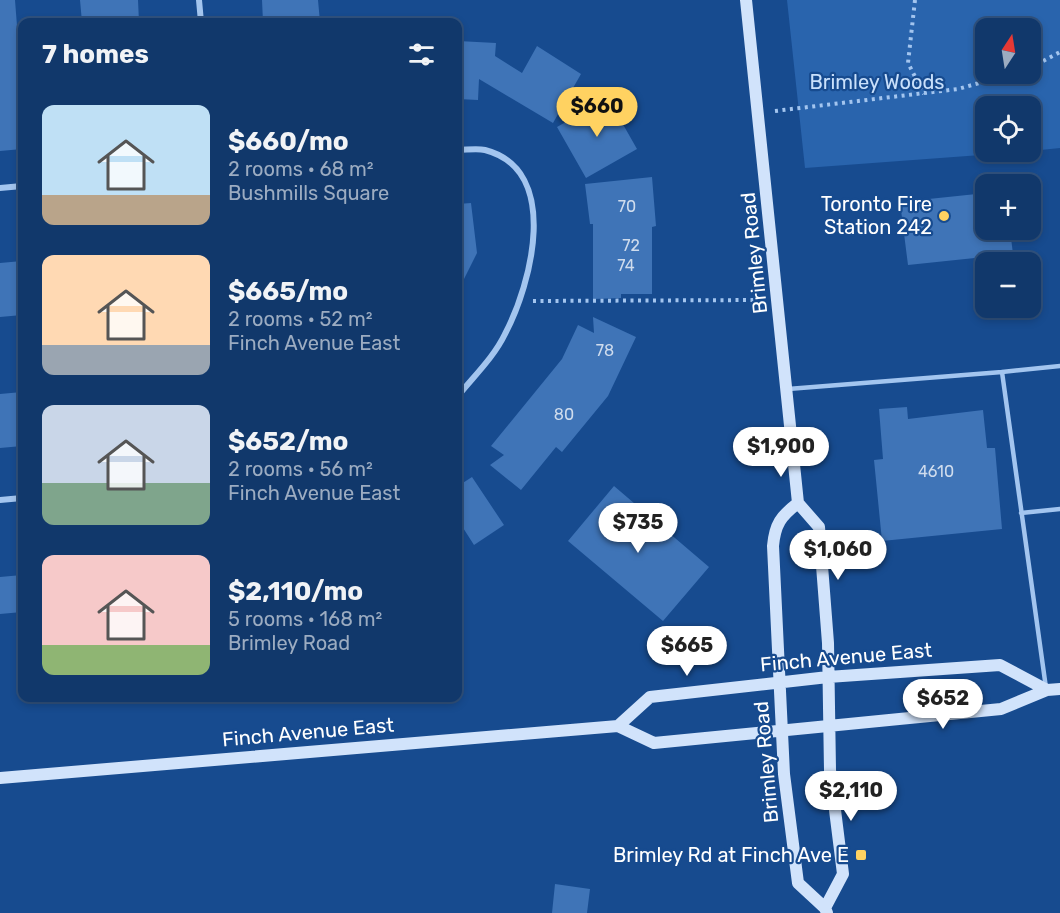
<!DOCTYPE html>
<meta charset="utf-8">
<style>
:root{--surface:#11386b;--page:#1a3f71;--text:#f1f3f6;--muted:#9cacc1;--line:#30527e;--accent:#ffd261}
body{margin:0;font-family:Rubik,sans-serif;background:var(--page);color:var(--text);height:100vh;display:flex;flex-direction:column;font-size:22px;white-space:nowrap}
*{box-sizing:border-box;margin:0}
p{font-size:20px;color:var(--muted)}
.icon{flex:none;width:33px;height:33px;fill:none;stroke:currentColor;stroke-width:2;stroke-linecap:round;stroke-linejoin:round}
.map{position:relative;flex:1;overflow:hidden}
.drawer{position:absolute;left:18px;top:18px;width:444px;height:684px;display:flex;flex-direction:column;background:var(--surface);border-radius:12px;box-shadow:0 3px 9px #0003,0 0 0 2px var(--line)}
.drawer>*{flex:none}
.needle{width:39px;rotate:12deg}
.controls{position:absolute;left:975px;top:18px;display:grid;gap:12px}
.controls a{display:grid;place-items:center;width:66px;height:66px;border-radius:12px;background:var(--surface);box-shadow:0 3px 9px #0003,0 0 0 2px var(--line);font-size:30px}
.price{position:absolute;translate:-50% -51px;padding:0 14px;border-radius:21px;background:#fff;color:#222;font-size:20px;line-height:39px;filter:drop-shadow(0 2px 3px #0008)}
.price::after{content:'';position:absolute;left:50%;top:36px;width:18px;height:14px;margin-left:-9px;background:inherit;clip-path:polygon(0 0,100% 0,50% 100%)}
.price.current{background:var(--accent);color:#111}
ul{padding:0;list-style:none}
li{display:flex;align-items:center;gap:18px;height:150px;padding:0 24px}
li span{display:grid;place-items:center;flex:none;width:168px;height:120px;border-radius:12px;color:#555}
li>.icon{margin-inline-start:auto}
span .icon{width:72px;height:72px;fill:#fffc;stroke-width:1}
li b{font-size:26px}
h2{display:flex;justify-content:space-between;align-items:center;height:72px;padding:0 24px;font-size:26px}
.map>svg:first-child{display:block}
</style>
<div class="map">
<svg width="1060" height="913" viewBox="0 0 1060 913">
<rect width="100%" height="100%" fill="#174b8f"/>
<!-- green -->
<path fill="#2964ad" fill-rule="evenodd" d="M787,0H1060V148L1031,151L1030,106H986V152H1020L805,168ZM986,28H1030V74H986Z"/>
<!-- building -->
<path fill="#3f74b7" d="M0,0H15L19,52H22V149L0,151Z
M80,0H138L139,22H82Z
M262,0H318L320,22H263Z
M458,41L496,43L495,56L522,73L537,46L581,74L553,123L479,79L478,100L458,99Z
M608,98L637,149L586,178L557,127Z
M652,177L656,226L652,227V294H621V298L593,299V224H590L585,184Z
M986,193V230H1010L1013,254L908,265L900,202Z
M471,203L477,253L458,291V204Z
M22,261V315L0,317V263Z
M593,317L636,337L608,396L562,452L556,447L521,490L490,465L504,455L491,446L562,359L578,325L594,333Z
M22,392V446L0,448V394Z
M907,407L908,419L983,410L987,448H995L1002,529L882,541L874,460L883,459L879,409Z
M472,477L504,525L474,545L458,520V486Z
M614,486L709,567L663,621L568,541Z
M22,575V612L0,614V577Z
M555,884L590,889L587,913H552Z"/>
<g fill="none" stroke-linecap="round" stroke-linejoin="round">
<!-- path -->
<path stroke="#a3c5ef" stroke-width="4" stroke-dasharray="3 4.5" stroke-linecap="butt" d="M915,0L908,63L924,94
M1030,68L1060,52
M775,111L958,89L1011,74
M533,301L760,300"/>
<!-- lane -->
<path stroke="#a3c5ef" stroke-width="4.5" d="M1002,372L1060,366
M788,389L1002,372L1046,688
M1021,513L1060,509"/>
<!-- street -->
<path stroke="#a3c5ef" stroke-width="6" d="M199,0L201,22
M458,150C466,150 477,148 485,150C562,170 531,285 505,334C494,357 474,376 458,396
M0,188L22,186
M0,500L22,498"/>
<!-- secondary -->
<path stroke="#d1e3fb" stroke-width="12" d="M746,0L798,503L819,527L828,643L830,770L843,874L825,908
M798,503C781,516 775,524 773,546L784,774L798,883L825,908L827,913
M618,726L650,697L828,677L1000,665L1047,690
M0,778L618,726L654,743L1001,709L1047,690L1060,689"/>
</g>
<!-- markers -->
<g fill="#ffd261" stroke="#174b8f" stroke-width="2">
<circle cx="944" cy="216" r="6"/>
<rect x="855" y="849" width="12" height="12" rx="3"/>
</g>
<g text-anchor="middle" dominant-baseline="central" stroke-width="4.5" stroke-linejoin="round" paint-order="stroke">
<!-- number labels -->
<g font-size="16" fill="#cfdced">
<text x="627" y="206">70</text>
<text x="631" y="245">72</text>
<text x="626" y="265">74</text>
<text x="605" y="350">78</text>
<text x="564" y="414">80</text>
<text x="936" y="471">4610</text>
</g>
<!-- park labels -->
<g font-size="20" fill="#c9e0fb" stroke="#174b8f">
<text x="877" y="82">Brimley Woods</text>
</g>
<!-- poi labels -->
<g font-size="20" fill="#fff" stroke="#174b8f" text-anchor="end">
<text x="932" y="204">Toronto Fire<tspan x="932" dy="23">Station 242</tspan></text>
<text x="849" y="855">Brimley Rd at Finch Ave E</text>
</g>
<!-- street labels -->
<g font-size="20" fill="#fff" stroke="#174b8f">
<text transform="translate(754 253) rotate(-96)">Brimley Road</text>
<text transform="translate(846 657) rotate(-5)">Finch Avenue East</text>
<text transform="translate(308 732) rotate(-5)">Finch Avenue East</text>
<text transform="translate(766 762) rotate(-95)">Brimley Road</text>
</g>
</g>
</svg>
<div class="controls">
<a><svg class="needle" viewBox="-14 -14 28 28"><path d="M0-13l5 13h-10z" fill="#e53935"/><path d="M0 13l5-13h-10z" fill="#9cacc1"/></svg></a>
<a><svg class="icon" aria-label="locate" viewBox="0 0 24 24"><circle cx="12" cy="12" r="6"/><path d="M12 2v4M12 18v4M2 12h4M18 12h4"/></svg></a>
<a>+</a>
<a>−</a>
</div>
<b class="price current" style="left:597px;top:138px">$660</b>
<b class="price" style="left:781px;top:478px">$1,900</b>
<b class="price" style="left:638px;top:554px">$735</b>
<b class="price" style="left:838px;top:581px">$1,060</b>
<b class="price" style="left:687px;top:677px">$665</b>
<b class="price" style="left:943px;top:730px">$652</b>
<b class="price" style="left:851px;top:822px">$2,110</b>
<section class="drawer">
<h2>7 homes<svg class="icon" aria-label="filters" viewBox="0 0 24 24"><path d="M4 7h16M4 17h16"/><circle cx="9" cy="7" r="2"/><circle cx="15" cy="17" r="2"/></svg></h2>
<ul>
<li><span style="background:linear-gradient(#bfe0f5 75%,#b9a48a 0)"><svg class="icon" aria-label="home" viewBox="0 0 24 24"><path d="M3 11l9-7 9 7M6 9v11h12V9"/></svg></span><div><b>$660/mo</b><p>2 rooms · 68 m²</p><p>Bushmills Square</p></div></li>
<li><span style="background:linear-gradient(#ffd9b3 75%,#9aa5b1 0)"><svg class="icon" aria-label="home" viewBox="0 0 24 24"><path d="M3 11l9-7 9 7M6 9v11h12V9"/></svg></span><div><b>$665/mo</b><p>2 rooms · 52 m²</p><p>Finch Avenue East</p></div></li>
<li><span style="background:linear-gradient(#c9d6e8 65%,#7fa58c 0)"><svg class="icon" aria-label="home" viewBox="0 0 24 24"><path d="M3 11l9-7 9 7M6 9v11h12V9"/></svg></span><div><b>$652/mo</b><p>2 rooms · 56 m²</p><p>Finch Avenue East</p></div></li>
<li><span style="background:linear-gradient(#f6c9c9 75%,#8fb573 0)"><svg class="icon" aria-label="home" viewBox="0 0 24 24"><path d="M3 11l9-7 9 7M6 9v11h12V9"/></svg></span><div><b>$2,110/mo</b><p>5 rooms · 168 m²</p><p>Brimley Road</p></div></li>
</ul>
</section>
</div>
